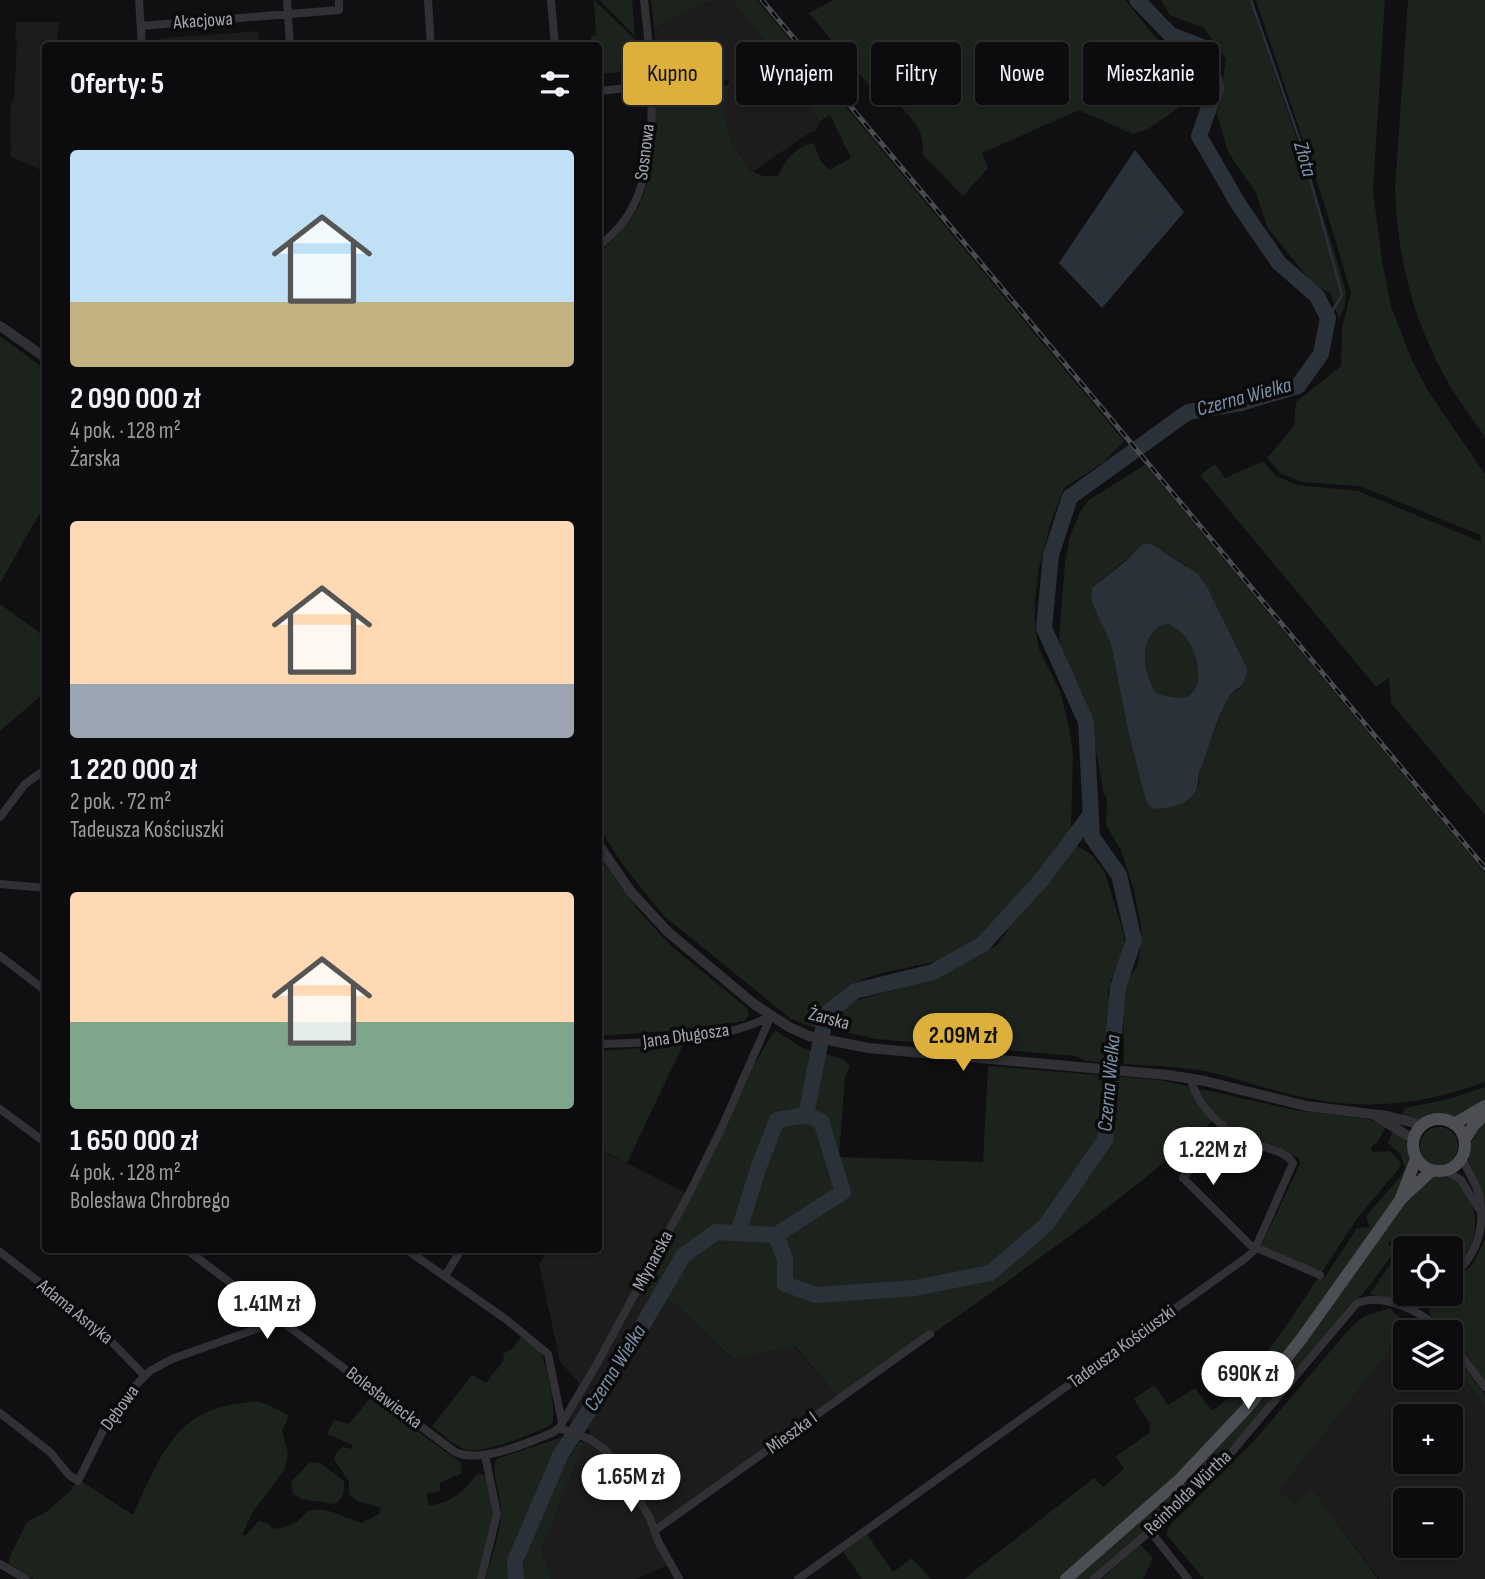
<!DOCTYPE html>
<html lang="pl">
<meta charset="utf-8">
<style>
:root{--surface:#0c0b0d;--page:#1a191b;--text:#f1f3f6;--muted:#9a9b9d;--line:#2c2b2e;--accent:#ddaf3b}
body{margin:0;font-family:"Sofia Sans Condensed",sans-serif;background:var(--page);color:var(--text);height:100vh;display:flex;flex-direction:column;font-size:26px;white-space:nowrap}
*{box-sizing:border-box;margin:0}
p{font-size:23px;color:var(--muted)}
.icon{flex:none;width:38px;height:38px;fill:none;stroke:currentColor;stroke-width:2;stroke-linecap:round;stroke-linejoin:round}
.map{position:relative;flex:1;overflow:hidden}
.panel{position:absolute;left:42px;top:42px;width:560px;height:1211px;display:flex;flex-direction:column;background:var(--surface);border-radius:7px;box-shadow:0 2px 5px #0004,0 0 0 2px var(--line)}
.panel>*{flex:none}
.top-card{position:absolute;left:623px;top:42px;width:665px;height:63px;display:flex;gap:14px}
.fabs{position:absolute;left:1393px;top:1236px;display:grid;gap:14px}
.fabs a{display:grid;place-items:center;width:70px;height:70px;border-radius:7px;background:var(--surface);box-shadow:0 2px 5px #0004,0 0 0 2px var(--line);font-size:35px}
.price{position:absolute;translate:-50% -60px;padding:0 16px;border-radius:24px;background:#fff;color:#222;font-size:23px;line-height:46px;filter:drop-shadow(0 2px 4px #0008)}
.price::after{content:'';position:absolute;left:50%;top:42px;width:21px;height:16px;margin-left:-10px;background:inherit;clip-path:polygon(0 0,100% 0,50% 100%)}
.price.active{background:var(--accent);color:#111}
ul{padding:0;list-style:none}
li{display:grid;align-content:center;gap:14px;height:371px;padding:0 28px}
li span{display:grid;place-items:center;height:217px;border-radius:7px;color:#555}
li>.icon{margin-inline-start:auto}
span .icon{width:126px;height:126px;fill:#fffc;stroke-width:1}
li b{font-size:30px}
h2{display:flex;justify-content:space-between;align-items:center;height:84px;padding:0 28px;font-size:30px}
.tag{padding:0 24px;border-radius:7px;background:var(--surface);box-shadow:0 2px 5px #0004,0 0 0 2px var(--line);font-size:24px;line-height:63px}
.tag.active{background:var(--accent);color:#111}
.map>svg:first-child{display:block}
</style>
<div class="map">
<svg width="1485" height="1579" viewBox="0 0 1485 1579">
<rect width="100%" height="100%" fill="#100f11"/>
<!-- built -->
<path fill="#1c1c1d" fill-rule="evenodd" d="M717,0H732L774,53L820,121L816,131L809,133L754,171L750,170L733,145L725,121L724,114L729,80L718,81V74L657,80L654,29L698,5Z
M16,22H59L57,38L66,45L46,46L45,172L10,156L12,147L10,145L11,101L14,100L17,40L15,39Z
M258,31L259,45H158L159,40L162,38Z
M603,1151L688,1194L636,1291L675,1304L731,1359L794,1346L839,1399L655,1531L670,1564L635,1579H552L541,1551L583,1445L591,1430L565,1420L579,1383L560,1362L539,1264L548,1250H598V1159Z
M1408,1327L1421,1332H1405V1377H1451V1360L1485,1407V1579H1379L1311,1487L1295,1504L1279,1491ZM1405,1416H1451V1461H1405ZM1405,1500H1451V1545H1405Z"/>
<!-- green -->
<path fill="#1c231d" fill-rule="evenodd" d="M594,0L635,39L637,62L620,65L621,72L599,74L598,46L591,45V36L596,35Z
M599,0H632L635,36Z
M651,0H717L698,5L654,29Z
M732,0H757L1124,441L1105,461L1064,488L1050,525L1039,568L1035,599V628L1039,649L1060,691L1069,727L1073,756L1071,826L1065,843L1042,874L990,934L974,945L934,962L878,974L851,984L836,996L825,1009L815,1028L791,1019L664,916L626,869L599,828V253C608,244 618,235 626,225C656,189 653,141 655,97L701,93V88L729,85L724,114L733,145L750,170L763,176H778C787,159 794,147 814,143L820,160L829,170L851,158L830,115L820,121L774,53Z
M834,0H1125L1156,38L1197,65L1177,109L1148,129L1133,134L1079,110L982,153L988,168L963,196L922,154C928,129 904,109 886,95L883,54H875L877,84L874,91L809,13Z
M1161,0H1250L1328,232L1346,291L1345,306L1339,319L1330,293L1313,284L1267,227L1256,193L1228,152L1217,114L1226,59L1204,28L1170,15Z
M1256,0H1385L1373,192L1382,260L1391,306L1411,358L1428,391L1485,474V815L1391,703L1389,678L1376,687L1200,475L1215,464L1225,478L1263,461L1276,476L1298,485L1358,491L1481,542L1480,535L1360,486L1301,482L1280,473L1267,458L1294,426L1296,402L1341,366L1342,327L1351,293L1325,206Z
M1408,0H1485V437C1472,418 1457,399 1446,379C1413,320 1397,256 1395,189Z
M0,336L45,369V504L0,583Z
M1145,465L1485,873V1082C1423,1105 1367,1111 1302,1097C1267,1090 1233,1076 1199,1070C1175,1066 1149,1066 1124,1064L1123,986L1138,965L1142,932L1134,890L1121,850L1106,825L1107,799L1103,791L1091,720L1063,661L1059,639L1065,564L1070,536L1080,512L1089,500ZM1150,543L1187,566L1241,688L1228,696L1198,774L1199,785C1182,802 1180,809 1154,809L1144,794L1128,730L1111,644L1093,605V587C1112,572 1129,555 1150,543Z
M0,604L43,635L46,633L45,692L0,731Z
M1167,624C1188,629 1203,663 1197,683C1196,689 1192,693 1188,697L1177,698L1157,694C1142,675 1137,631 1167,624Z
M1076,845L1092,855L1105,873L1124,935L1125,948L1121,964L1111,979L1108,991L1110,1008L1107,1063L1086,1061L1075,1056L876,1039L831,1029L837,1011L844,1004L897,989L946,971L997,945L1045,879Z
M598,854L638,910L671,946L747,1008L749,1015L744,1021L682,1030L599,1036Z
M775,1030L802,1048L843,1059L850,1066L845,1077L839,1157L983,1162L988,1066L1160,1080L1294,1110L1368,1119L1386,1126L1377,1143L1371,1147L1372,1152L1390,1151L1400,1162L1401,1166L1356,1220L1322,1272L1261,1246L1300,1164L1299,1158L1252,1140L1215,1119C1098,1223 967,1309 839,1399L795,1346L732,1359L675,1304L636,1291L744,1081Z
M683,1045L627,1163L599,1148V1051Z
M1485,1087V1102L1455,1118L1440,1115L1421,1120L1401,1117L1405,1108L1449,1099Z
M1485,1119V1201C1472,1159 1455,1162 1485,1119Z
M1420 1146a19 19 0 1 1 38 0a19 19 0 1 1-38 0Z
M1393,1129C1403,1138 1413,1145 1411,1159C1406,1192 1373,1229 1355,1255C1315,1311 1275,1368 1230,1420C1179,1478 1119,1529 1060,1579H964L1094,1478L1103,1487L1124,1469L1116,1456L1149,1433L1150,1424L1134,1399L1154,1385L1168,1405L1195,1388L1212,1411L1235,1393L1232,1387C1268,1357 1292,1317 1318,1278L1325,1277L1357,1228L1370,1227L1366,1216L1401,1176L1405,1167L1400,1154L1388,1143Z
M1434,1176C1469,1174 1483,1217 1471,1245C1467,1255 1459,1263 1451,1271V1248H1405V1293H1424L1408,1302L1370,1294L1402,1247L1391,1240L1388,1243L1392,1248V1255L1363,1294L1347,1307L1332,1329L1245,1433L1163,1515L1090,1579H1074L1157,1507L1201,1466L1405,1203Z
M1485,1240V1381C1472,1363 1459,1341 1444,1328C1439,1323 1431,1318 1429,1311C1425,1297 1440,1293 1451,1293V1284L1472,1265Z
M1390,1308L1408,1327L1279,1491L1295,1504L1311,1487L1378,1579H1204L1166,1534L1171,1524L1254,1441L1351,1327L1365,1316Z
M521,1337C527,1342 535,1346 540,1351C547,1361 557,1414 552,1424C537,1433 485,1453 468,1450C455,1447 442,1434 432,1426L472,1375L486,1383L504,1360L503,1354L512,1349Z
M1451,1349L1485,1395V1407L1451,1360Z
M371,1397L461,1463L462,1473L440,1483V1491L426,1494L429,1505C443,1505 457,1497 467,1486C472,1481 473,1477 479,1473L485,1476L494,1516L477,1579H34L9,1564L10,1556L27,1522L46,1512L71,1490L78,1479L133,1515C156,1465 174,1410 238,1404C244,1403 253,1401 259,1402C269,1404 280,1411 289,1415L282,1431L288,1453L285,1469L252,1513L242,1535H246L259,1521L269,1524L273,1529C282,1528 292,1526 299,1520C304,1516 305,1512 312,1510C328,1507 347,1519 361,1523L379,1514L381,1508L357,1501L349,1494V1482L334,1459L338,1450L343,1447L352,1449V1445L327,1434L334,1420L349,1424Z
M563,1437L564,1442C544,1480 513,1536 508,1579H486C491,1558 500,1535 501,1514C502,1495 491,1478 496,1459Z
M580,1441L584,1443L541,1551L552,1579H523C522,1539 557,1474 580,1441Z
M310,1462L320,1463L344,1481C345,1490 343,1500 334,1504L302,1499L293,1494L291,1482Z
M867,1534L893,1572L912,1558L931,1579H862L843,1552Z
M1140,1544L1153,1558L1143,1579H1102Z"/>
<!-- water -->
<path fill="#2b3138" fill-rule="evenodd" d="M1135,150L1184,212L1102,308L1059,263Z
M1150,543L1198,574L1208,589L1247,669C1244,694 1235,684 1227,700C1215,723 1209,750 1198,774C1201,801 1176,809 1154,809L1148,804L1144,794L1128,730L1111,644L1093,605L1091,595L1093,587L1127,560L1142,545ZM1167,624C1188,629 1203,663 1197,684C1196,689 1192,693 1188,697L1177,698L1157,694C1142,675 1137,631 1167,624Z"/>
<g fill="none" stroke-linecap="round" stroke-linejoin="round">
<!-- stream -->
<path stroke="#2b3138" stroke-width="2.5" d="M1251,0L1300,141L1342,295L1328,318"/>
<!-- river -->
<path stroke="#2b3138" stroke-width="16" d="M738,1233L759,1166L777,1120L806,1115L826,1014L855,991L933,972L983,944L1043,878L1091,814
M776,1235L843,1192L821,1121L806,1115
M516,1579L515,1561L560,1456L638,1333L683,1256L716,1232L776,1235L785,1259V1284L816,1295L915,1288L990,1273L1046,1225L1105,1140L1118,987L1134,940L1119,875L1092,837L1086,722L1044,628L1051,555L1070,497L1188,412L1241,403L1298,386L1321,354L1328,318L1317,296L1279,263L1239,205L1199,136L1216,88L1207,49L1171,35L1137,0"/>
<!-- minor -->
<path stroke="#313135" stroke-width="8" d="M139,0L142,46
M287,0L290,46
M428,0L431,46
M551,0L555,46
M141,26L339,10V0
M598,91L650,86
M598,247C612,235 625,223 633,206C661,153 651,59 644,0
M0,817L25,784L46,769
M0,884L46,888
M0,956L46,991
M598,1044C651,1043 724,1041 771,1016
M0,1109L46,1143
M1223,1125L1183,1178L1250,1245L1320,1275
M1445,1171L1461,1180L1479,1209
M187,1250L455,1452C481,1464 526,1443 552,1433L559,1428L598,1362L691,1190L721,1129L771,1016
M407,1250L507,1320L548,1354L562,1422
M0,1252L94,1324L145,1376
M445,1276L461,1250
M1451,1277C1476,1257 1485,1230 1480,1198C1477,1184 1467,1171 1462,1157
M1412,1309L1431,1293
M1451,1342L1485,1387
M0,1413L50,1452L69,1475L78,1481L109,1419L134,1387L150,1371L172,1359L281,1320
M559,1428L590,1439L604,1449L618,1465L650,1518L658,1541L679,1579
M654,1531L930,1334
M1150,1531L1188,1579
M0,1564L26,1579
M481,1579L497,1514L485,1455
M798,1579L1247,1257L1255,1249L1293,1163C1285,1150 1263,1148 1249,1142C1225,1133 1195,1104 1191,1078
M1094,1579L1162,1521L1230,1454L1356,1304C1381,1291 1424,1312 1442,1332"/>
<!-- tertiary -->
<path stroke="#313135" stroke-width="10" d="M0,326L46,358
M598,844L631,892L668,932L754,1004L789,1027L809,1036L868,1048L1168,1075L1205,1081L1306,1106L1387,1116L1422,1125
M1376,1116L1413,1139"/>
<!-- primary -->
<path stroke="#4d4e54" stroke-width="12" d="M1413 1145a26 26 0 1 1 52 0a26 26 0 1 1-52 0Z
M1454,1124L1485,1106
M1465,1139L1473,1126L1485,1114
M1401,1198L1416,1159
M1066,1579L1179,1480L1246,1409L1302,1338L1401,1199L1431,1171"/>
<!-- rail casing -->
<g stroke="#4a4b50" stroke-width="5">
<path id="rail" d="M762,0L1485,868"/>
</g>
<!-- rail -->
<use href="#rail" stroke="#0b0b0c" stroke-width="2.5" stroke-dasharray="8" stroke-linecap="butt"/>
</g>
<g text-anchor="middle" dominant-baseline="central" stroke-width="7" stroke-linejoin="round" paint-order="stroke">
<!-- street labels -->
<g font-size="19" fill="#a2a6b0" stroke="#0b0b0c">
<text transform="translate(203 21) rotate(-4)">Akacjowa</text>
<text transform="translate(645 152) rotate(-83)">Sosnowa</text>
<text transform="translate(829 1019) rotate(15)">Żarska</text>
<text transform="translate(686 1036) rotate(-8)">Jana Długosza</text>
<text transform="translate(653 1261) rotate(-62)">Młynarska</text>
<text transform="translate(75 1312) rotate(39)">Adama Asnyka</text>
<text transform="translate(1122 1347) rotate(-36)">Tadeusza Kościuszki</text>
<text transform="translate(384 1398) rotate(37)">Bolesławiecka</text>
<text transform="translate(120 1408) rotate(-54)">Dębowa</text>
<text transform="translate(792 1433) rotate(-36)">Mieszka I</text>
<text transform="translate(1188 1493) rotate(-44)">Reinholda Würtha</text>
</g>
<!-- water labels -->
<g font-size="21" font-style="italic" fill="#7c91a8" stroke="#0b0b0c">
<text transform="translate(1305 159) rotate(74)">Złota</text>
<text transform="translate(1244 397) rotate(-15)">Czerna Wielka</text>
<text transform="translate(1109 1083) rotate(-85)">Czerna Wielka</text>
<text transform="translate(615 1368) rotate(-58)">Czerna Wielka</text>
</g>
</g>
</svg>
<div class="fabs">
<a><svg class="icon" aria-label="locate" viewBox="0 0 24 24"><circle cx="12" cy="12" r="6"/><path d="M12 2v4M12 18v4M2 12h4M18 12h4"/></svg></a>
<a><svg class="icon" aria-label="layers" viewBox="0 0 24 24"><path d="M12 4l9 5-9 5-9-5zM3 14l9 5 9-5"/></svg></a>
<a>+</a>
<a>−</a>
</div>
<b class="price active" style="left:963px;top:1073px">2.09M zł</b>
<b class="price" style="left:1213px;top:1187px">1.22M zł</b>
<b class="price" style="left:267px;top:1341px">1.41M zł</b>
<b class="price" style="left:1248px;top:1411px">690K zł</b>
<b class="price" style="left:631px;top:1514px">1.65M zł</b>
<div class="top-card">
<a class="tag active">Kupno</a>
<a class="tag">Wynajem</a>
<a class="tag">Filtry</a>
<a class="tag">Nowe</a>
<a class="tag">Mieszkanie</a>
</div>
<section class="panel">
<h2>Oferty: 5<svg class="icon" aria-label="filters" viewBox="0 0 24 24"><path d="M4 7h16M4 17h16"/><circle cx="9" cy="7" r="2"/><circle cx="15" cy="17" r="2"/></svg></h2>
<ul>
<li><span style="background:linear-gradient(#bfe0f5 70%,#c2b280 0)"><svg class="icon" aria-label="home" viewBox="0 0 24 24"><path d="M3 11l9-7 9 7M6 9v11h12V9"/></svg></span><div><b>2 090 000 zł</b><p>4 pok. · 128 m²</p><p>Żarska</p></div></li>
<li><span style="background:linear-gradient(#ffd9b3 75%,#9aa5b1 0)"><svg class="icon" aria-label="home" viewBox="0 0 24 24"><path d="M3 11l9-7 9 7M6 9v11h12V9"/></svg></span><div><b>1 220 000 zł</b><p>2 pok. · 72 m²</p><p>Tadeusza Kościuszki</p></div></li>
<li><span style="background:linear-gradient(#ffd9b3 60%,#7fa58c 0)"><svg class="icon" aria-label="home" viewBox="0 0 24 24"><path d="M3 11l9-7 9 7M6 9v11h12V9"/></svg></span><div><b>1 650 000 zł</b><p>4 pok. · 128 m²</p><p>Bolesława Chrobrego</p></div></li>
</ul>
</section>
</div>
